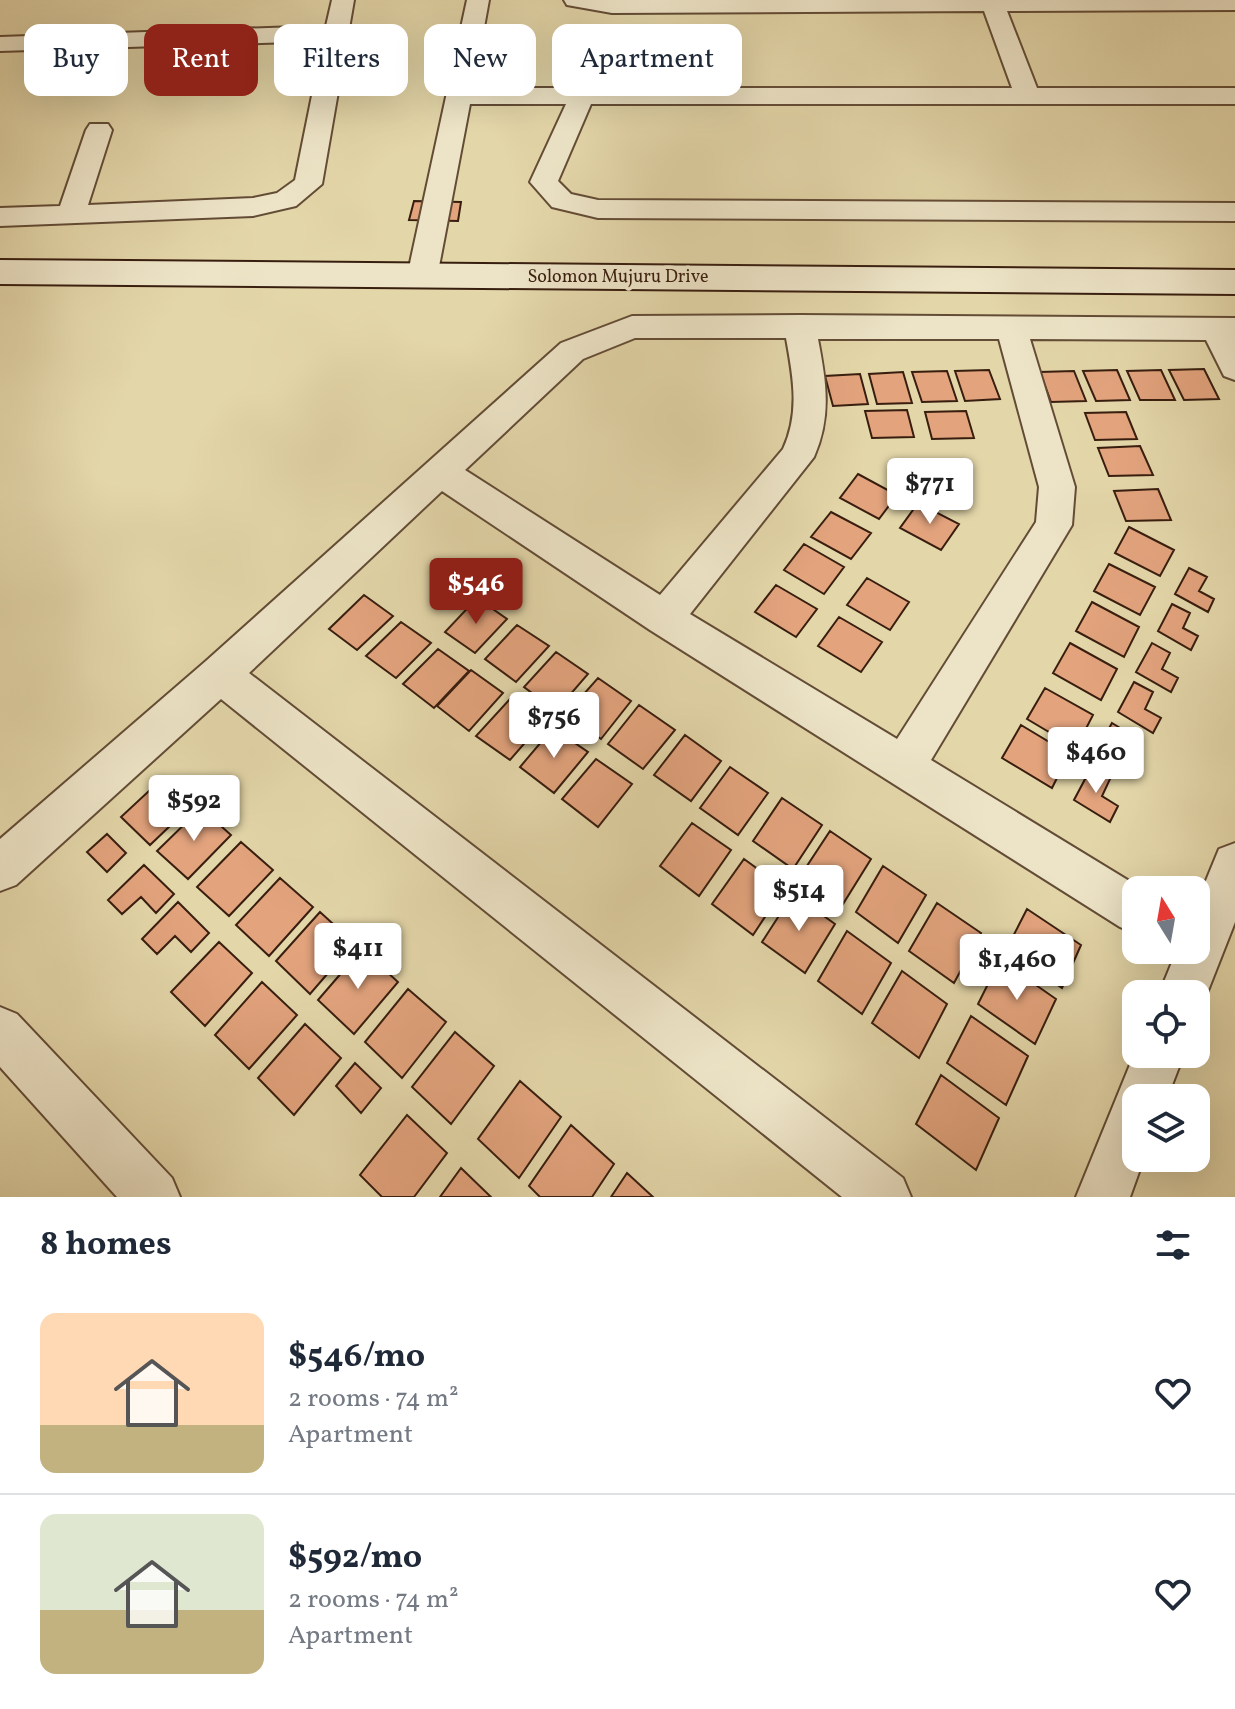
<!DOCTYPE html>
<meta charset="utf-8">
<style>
:root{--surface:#fff;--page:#f6f6f7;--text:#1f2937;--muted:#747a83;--line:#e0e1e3;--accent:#8f2418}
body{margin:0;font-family:Vollkorn,serif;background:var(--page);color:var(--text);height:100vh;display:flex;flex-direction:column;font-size:30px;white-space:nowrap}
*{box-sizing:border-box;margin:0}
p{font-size:26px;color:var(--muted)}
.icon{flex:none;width:44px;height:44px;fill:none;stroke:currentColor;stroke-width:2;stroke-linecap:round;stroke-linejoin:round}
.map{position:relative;height:1197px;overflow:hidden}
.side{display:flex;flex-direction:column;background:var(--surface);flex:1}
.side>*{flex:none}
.top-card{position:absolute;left:24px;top:24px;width:800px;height:72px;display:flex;gap:16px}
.needle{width:52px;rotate:349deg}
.tools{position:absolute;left:1122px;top:876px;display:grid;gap:16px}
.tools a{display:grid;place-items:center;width:88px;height:88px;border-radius:16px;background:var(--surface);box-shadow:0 8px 32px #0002;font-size:40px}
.price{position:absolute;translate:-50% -68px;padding:0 18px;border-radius:8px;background:#fff;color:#222;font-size:26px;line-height:52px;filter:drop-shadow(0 2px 4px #0008)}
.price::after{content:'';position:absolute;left:50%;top:48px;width:24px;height:18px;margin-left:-12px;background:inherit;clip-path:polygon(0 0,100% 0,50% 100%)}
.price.active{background:var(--accent);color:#fff}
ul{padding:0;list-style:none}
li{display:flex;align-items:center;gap:24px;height:200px;padding:0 40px}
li+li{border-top:2px solid var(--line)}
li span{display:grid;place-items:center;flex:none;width:224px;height:160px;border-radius:16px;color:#555}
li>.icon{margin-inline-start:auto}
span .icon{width:96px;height:96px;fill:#fffc;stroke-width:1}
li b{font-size:34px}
h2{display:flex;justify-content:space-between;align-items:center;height:96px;padding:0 40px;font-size:34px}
.tag{padding:0 28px;border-radius:16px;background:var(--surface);box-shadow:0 8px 32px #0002;font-size:28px;line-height:72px}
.tag.active{background:var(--accent);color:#fff}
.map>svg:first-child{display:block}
</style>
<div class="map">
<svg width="1235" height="1197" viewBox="0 0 1235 1197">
<rect width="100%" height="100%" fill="#e3d6a9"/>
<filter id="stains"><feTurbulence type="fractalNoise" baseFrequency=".0025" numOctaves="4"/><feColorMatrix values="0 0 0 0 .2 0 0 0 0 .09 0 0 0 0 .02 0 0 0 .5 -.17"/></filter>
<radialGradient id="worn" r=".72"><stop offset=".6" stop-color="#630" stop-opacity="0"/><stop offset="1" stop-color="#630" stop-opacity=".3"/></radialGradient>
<!-- building -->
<path fill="#e2a37d" stroke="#381e0f" stroke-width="2" d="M414,201L461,202L458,221L409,220Z
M1204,369L1219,399L1184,400L1169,370Z
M989,370L1000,399L965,401L955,371Z
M1117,370L1130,400L1096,401L1083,371Z
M1161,370L1175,400H1140L1127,371Z
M947,371L957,401L922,402L912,372Z
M1074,371L1086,401L1051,402L1040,372Z
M903,372L912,403L877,404L869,374Z
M860,374L868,404L833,406L825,376Z
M907,410L914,437L872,438L865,411Z
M966,411L974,438L932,439L925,412Z
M1126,412L1137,439L1095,440L1085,413Z
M1140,446L1153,475L1109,476L1098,448Z
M858,474L897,495L879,519L840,498Z
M1158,489L1171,520L1126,521L1114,491Z
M918,503L959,524L941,550L900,528Z
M831,512L871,533L851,559L811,537Z
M1129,527L1174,550L1160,576L1115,553Z
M804,544L844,567L824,594L784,570Z
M1109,564L1155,587L1140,615L1094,591Z
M1189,568L1207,577L1199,591L1214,599L1208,612L1175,594Z
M867,578L909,602L890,630L847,605Z
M776,585L817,609L796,637L755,612Z
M364,595L393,616L357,650L329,629Z
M477,598L507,619L475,653L445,632Z
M1092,602L1139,627L1124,657L1076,631Z
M1172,604L1190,613L1183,628L1198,636L1191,650L1158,631Z
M839,617L882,642L861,672L818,646Z
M401,622L431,643L396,678L366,656Z
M517,625L549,646L516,682L485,659Z
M1070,643L1117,669L1101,700L1053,673Z
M1152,643L1170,653L1162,669L1178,678L1171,692L1136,672Z
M438,649L469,671L434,708L403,684Z
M556,652L588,674L556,711L524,687Z
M471,670L503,693L469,731L437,706Z
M598,678L631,701L601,739L566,714Z
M1134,682L1153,692L1145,709L1161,718L1153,733L1118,712Z
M1045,688L1093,715L1076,748L1027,719Z
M511,698L544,721L510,760L476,736Z
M639,705L675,730L643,769L608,744Z
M1112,723L1130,734L1121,752L1137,762L1129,777L1094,756Z
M1021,725L1069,754L1052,788L1002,758Z
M553,728L588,752L554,793L520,767Z
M685,735L721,761L691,801L654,775Z
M596,759L632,784L598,827L562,799Z
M1092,766L1111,777L1102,796L1118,806L1110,822L1074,800Z
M730,767L768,793L738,835L700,808Z
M165,776L195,802L150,845L121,817Z
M782,798L822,825L793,869L753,841Z
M201,808L231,835L188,879L157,851Z
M692,823L731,850L699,896L660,866Z
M830,831L871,859L843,904L801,875Z
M107,834L126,853L107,872L87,852Z
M241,842L273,870L229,916L197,887Z
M744,859L784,888L753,935L712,904Z
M144,865L174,894L156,913L141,897L122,914L108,900Z
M883,866L926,895L898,943L856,912Z
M280,878L313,907L269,956L236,925Z
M793,894L835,924L805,973L762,942Z
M178,902L209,933L191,952L175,936L157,954L142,939Z
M937,903L981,933L954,983L909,951Z
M1027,909L1081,945L1062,988L1006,950Z
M320,912L354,943L310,994L276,961Z
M847,931L891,963L862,1014L818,981Z
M219,942L252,973L205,1026L171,992Z
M362,949L398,982L354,1034L318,1000Z
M1000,960L1056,999L1035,1044L978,1004Z
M902,971L947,1004L919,1058L872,1023Z
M262,982L297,1015L249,1069L215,1035Z
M408,989L446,1022L402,1078L365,1042Z
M971,1016L1028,1056L1006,1105L947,1063Z
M305,1024L341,1058L294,1115L258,1078Z
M455,1032L494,1066L451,1124L412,1087Z
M355,1063L381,1088L361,1113L336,1086Z
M941,1075L999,1118L976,1170L916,1124Z
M520,1081L561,1117L519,1178L478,1139Z
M407,1115L447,1153L414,1197H382L360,1175Z
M571,1125L614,1164L592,1197H540L529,1186Z
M461,1168L491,1197H440Z
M627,1173L653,1197H611Z"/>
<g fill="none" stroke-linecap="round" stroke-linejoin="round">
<!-- street casing -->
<g stroke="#634c36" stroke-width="4">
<path id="street" d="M332,0H354L322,184L296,206L253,216L0,226V208L60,206L86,130L90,124H108L112,130L88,205L253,198L277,193L295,180L323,41L0,51V37L326,26Z
M467,0H489L473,88H1012L984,11L612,13L567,5L564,0H1235V10L1007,11L1037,88H1235V104H591L558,181L571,194L598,200L1235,203V221L598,218L552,207L530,182L566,104H470L437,277L433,284L422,287L411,284L407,277Z
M800,315L1235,318V380L1224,376L1206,340L1030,339L1075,487L1072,525L931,760L1144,890H1136V934L1120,927L650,630L442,491L249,673L903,1178L911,1197H842L221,699L16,885L0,891V839L206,661L561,343L632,316ZM635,338H786C793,377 800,412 783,449L660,595L465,470L583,359ZM818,339H999L1039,487L1036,522L897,739L690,614L814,457C832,416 826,381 818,339Z
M1235,843V922L1200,1011L1196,1013V994H1159L1177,950H1196V905L1219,849Z
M0,1007L17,1014L172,1178L180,1197H117L0,1067Z
M1136,1050V1054H1184L1167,1098H1136V1158H1144L1130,1197H1076Z"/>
</g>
<!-- secondary casing -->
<g stroke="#381e0f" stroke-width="4">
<path id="secondary" d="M0,260L1235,270V294L0,284Z"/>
</g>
<!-- street -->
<use href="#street" fill="#ede4c7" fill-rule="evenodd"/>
<!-- secondary -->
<use href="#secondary" fill="#ede4c7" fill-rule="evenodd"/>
</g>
<g text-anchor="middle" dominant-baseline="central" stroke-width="7" stroke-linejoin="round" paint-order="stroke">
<!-- far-street labels -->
<g font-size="18" fill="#381e0f" stroke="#ede4c7">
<text x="618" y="277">Solomon Mujuru Drive</text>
</g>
</g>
<rect width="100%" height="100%" filter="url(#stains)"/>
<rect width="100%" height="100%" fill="url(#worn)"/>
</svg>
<div class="tools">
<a><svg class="needle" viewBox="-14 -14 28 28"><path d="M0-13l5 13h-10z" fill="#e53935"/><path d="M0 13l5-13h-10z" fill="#747a83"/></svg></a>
<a><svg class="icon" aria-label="locate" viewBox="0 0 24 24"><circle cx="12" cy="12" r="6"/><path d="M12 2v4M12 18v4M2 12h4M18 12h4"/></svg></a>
<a><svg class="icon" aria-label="layers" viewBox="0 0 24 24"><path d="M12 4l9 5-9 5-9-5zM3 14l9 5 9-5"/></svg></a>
</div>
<b class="price" style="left:930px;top:526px">$771</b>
<b class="price active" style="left:476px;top:626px">$546</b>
<b class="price" style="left:554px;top:760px">$756</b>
<b class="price" style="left:1096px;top:795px">$460</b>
<b class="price" style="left:194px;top:843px">$592</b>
<b class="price" style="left:799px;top:933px">$514</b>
<b class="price" style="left:358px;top:991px">$411</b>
<b class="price" style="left:1017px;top:1002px">$1,460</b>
<div class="top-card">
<a class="tag">Buy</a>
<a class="tag active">Rent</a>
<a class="tag">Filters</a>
<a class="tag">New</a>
<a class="tag">Apartment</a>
</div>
</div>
<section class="side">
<h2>8 homes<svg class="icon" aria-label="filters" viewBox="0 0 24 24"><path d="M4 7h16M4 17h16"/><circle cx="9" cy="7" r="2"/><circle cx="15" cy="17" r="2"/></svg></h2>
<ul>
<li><span style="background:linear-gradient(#ffd9b3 70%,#c2b280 0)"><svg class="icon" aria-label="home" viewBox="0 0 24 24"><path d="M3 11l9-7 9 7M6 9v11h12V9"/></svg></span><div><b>$546/mo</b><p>2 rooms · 74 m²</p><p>Apartment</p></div><svg class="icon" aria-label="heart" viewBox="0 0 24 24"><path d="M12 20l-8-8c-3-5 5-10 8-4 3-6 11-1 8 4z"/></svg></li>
<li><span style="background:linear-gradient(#dfe7d0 60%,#c2b280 0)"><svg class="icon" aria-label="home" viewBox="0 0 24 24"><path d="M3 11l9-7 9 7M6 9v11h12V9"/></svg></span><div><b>$592/mo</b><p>2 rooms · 74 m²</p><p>Apartment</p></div><svg class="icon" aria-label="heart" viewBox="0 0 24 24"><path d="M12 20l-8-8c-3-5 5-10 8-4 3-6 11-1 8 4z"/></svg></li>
</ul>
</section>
